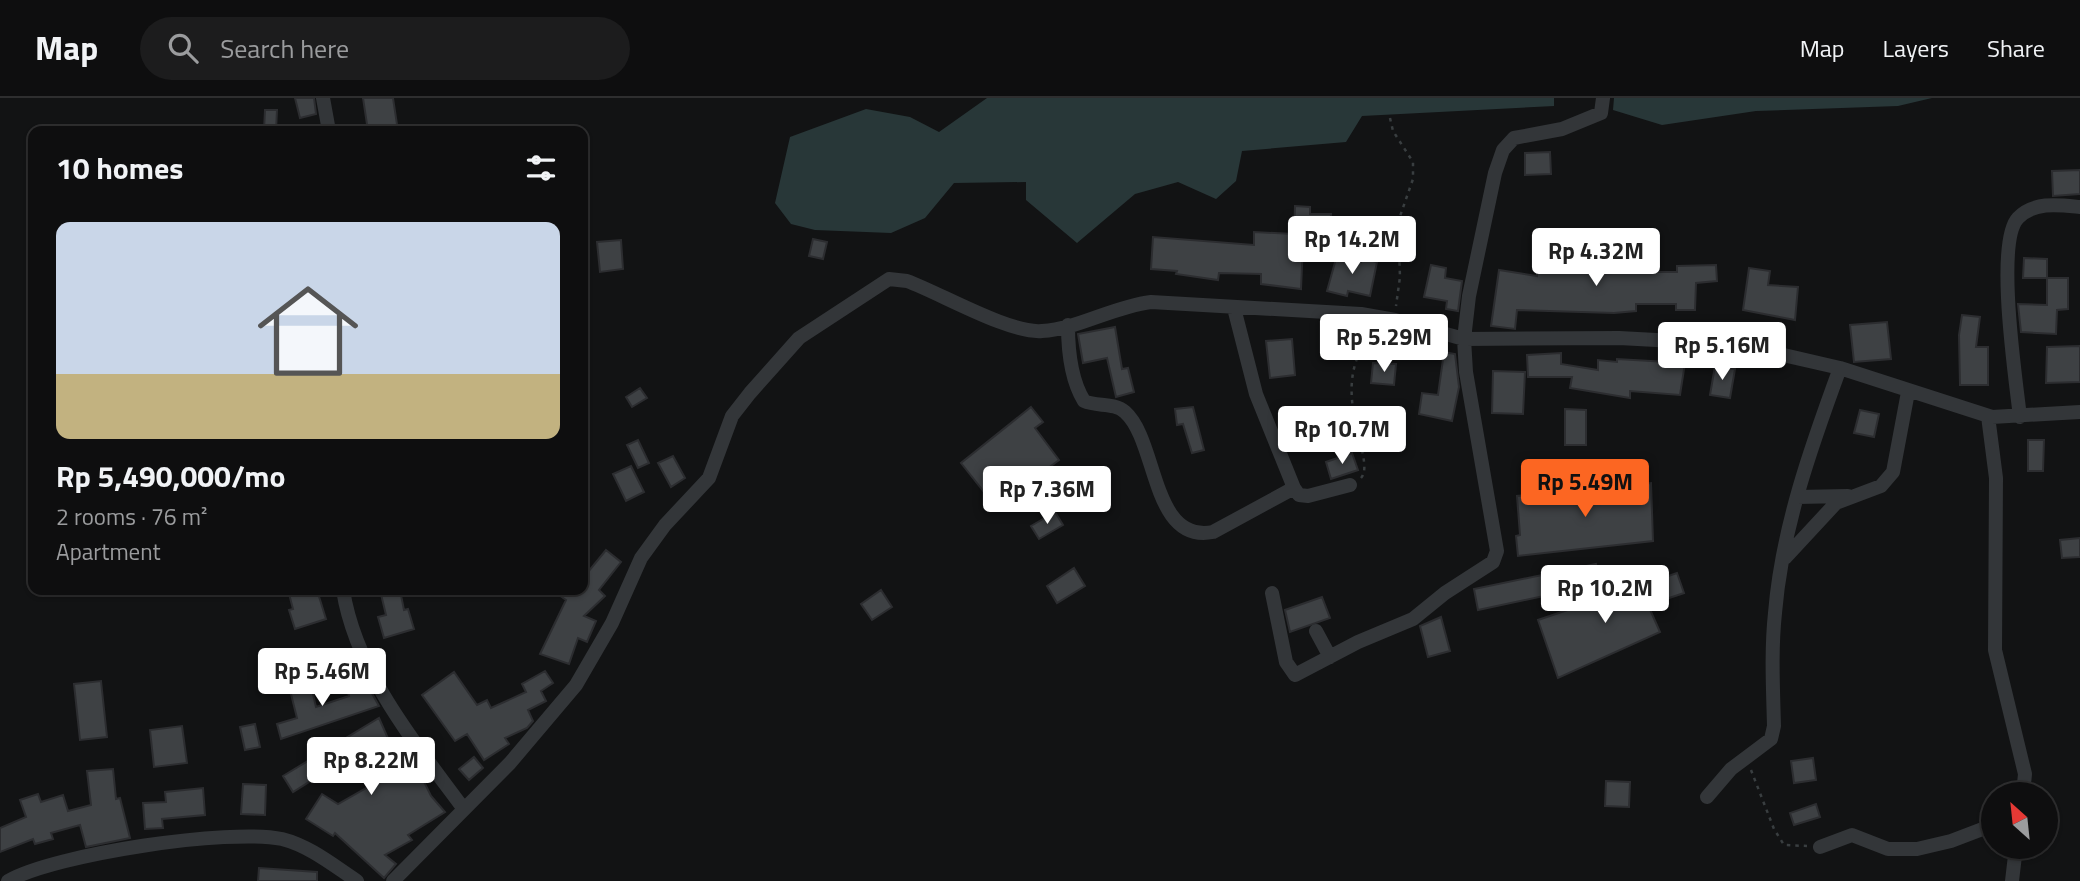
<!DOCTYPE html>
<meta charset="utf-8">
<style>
:root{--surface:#0e0e0f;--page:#1c1c1d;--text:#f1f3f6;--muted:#9b9c9e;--line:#2e2e2f;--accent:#fc6622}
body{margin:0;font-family:"Titillium Web",sans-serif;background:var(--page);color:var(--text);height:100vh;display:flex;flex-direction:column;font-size:26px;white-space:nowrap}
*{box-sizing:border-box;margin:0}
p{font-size:23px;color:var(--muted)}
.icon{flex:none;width:38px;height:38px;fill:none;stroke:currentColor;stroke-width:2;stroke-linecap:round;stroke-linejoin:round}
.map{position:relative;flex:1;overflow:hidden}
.details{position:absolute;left:28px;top:28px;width:560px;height:469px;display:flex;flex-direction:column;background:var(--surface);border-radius:14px;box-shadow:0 2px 5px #0004,0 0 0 2px var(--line)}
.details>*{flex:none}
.needle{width:46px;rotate:333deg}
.buttons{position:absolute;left:1981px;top:684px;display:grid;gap:14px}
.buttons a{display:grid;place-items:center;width:77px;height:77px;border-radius:50%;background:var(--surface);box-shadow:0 2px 5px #0004,0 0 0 2px var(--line);font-size:35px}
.price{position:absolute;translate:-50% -60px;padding:0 16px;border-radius:7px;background:#fff;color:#222;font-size:23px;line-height:46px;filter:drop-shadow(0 2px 4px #0008)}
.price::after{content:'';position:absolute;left:50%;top:42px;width:21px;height:16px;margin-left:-10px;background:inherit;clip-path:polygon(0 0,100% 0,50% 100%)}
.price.active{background:var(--accent);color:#111}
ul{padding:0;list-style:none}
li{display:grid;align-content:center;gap:14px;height:371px;padding:0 28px}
li span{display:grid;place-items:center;height:217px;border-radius:14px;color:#555}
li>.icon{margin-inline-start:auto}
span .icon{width:126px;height:126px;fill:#fffc;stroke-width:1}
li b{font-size:30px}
h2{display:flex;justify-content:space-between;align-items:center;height:84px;padding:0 28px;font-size:30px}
header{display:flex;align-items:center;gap:42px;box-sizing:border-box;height:98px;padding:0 35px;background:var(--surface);border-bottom:2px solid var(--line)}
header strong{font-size:33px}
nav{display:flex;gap:38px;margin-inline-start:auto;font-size:24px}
.search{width:490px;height:63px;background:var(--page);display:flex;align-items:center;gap:18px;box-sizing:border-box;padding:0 24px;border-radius:38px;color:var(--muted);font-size:26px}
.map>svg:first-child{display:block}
</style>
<header>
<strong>Map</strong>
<div class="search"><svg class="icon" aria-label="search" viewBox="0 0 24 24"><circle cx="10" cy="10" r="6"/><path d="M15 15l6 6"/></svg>Search here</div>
<nav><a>Map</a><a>Layers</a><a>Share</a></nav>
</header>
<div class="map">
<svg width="2080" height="783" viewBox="0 0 2080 783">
<rect width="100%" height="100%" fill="#121314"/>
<!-- water -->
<path fill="#283738" d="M987,0H1554V8L1362,18L1346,44L1242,53L1236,83L1216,101L1178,84L1135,96L1077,145L1026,102V84L954,85L925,120L891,135L815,132L791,126L775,105L790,39L866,11L910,19L939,34Z
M1614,0H1932L1898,8L1756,13L1662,27L1613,12Z"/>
<!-- building -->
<path fill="#3e4144" stroke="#2c2d30" stroke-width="2" d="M295,0H314L316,16L300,20Z
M363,0H393L398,33H368Z
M265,12H277L276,33L264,32Z
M1550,54L1551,76L1525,77V55Z
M2080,72V96L2053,98L2052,73Z
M1295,108L1310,109V116H1331L1330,146L1303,145L1301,191L1261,186V176L1219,175L1218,182L1176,176L1177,173L1151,171L1153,139L1254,147V134L1294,136Z
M813,141L827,144L823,161L809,158Z
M621,142L623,171L600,174L597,144Z
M1630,147L1633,174H1677V168L1716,167L1717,183L1696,185L1695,212H1676V206H1636V213L1614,215L1517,212L1515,231L1491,228L1499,172L1537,178V162L1552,163L1551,173L1587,174V171L1605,170L1603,149Z
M1337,157L1361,164L1362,160L1377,164L1370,198L1348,193L1347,198L1327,193Z
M2024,160L2047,161V180H2023Z
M1431,167L1446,170L1445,180L1462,183L1458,213L1446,211L1447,203L1424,199Z
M1749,170L1770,173L1768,187L1798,189L1795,222L1743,212Z
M2047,180H2068V211L2057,212L2056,236L2021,234L2018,206L2047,207Z
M1962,217L1980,219L1976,249H1988V287H1960L1959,237Z
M1887,224L1891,261L1854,264L1850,227Z
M1115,229L1122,271L1128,270L1134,294L1116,299L1107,260L1083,265L1078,236Z
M1292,241L1295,277L1270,280L1266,243Z
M2080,248V284L2046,285L2047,249Z
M1444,254L1455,256L1459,289L1452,323L1419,316L1422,295L1438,297Z
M1561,255V266L1598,272V262L1617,264V261L1685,265L1680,297L1630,293V300L1570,290L1572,279H1528L1527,257Z
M1373,265L1396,266L1394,287L1371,285Z
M1715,268L1735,271L1730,300L1710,297Z
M1493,273L1525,274L1523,316L1492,315Z
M640,290L647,300L632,309L626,299Z
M1031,309L1043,324L1035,330L1059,362L996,409L961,365Z
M1193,309L1204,352L1192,355L1183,326L1177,327L1175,311Z
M1565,311L1586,312V347H1565Z
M1860,312L1879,316L1874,339L1854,335Z
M638,342L649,365L638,370L627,347Z
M2028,342H2044L2043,373H2028Z
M1352,355L1358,372L1331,381L1326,364Z
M673,358L685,380L671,389L658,365Z
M631,368L644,394L626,403L613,376Z
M1651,385L1653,443L1518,458L1516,438L1520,437L1517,398Z
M1055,414L1063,427L1039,441L1031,428Z
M2080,440V459L2062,460L2060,442Z
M606,452L621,464L599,492L605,498L584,518L596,523L587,544L578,540L569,566L540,556L566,502L552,492H583V480Z
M1596,466L1600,486L1478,512L1474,491Z
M1074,470L1085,488L1057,505L1047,488Z
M1677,475L1684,495L1648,507L1660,534L1558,580L1538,522Z
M288,492H317L326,521L295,531L289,512L293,511Z
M380,492H400L404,512L408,511L414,531L384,540L378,519L386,517Z
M881,492L892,509L872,522L861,506Z
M1322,499L1330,520L1290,534L1285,512Z
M1441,519L1450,553L1428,559L1420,528Z
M545,573L553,585L541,593L546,603L528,612L533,623L527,630L505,640L509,646L484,662L467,636L455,643L422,597L454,574L477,607L487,602L491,610L526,594L522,586Z
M309,579L316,609L349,598L348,595L369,590L379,608L281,641L277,626L297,620L288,584Z
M101,583L107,639L80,642L74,586Z
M379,620L397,661L410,655L431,698L445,714L408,737L412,742L385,757L396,766L384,780L335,735L333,738L306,721L322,696L338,706L373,686L361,657L338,671L344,662L293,694L283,678Z
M255,626L260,649L245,652L240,629Z
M182,628L187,665L154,669L150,632Z
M474,659L483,670L469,682L459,671Z
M1813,660L1816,682L1794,685L1791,663Z
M113,671L116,701L120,700L130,740L86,749L80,727L51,735L53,741L35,746L33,741L0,754V730L26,719L20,702L38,696L41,704L63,697L68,713L91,707L87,673Z
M1606,683L1630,684L1629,709L1605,708Z
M243,686L266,687L265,717L241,716Z
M203,690L205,717L162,721L163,730L145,731L143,705L166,704L165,694Z
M1816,706L1820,719L1794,727L1790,715Z
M259,770L317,774V783H258Z"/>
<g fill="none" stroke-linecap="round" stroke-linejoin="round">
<!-- path -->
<path stroke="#393e40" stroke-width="2.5" stroke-dasharray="3.5 5" stroke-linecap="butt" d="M1390,20L1393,33L1413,64V81L1398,124L1400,179L1396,208
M1361,380C1378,361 1322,287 1375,233
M1751,672L1774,731L1784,747L1807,748"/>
<!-- minor -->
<path stroke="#333639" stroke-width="14" d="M323,0L329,33
M1234,210L1256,296L1294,390L1299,397L1308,398L1350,387
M1068,227C1068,252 1071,282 1084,303C1097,309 1114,304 1125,314C1158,343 1151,446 1213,434L1294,390
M1988,318L1996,380L1995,552L2025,676L2023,696
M2020,319C2016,283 1995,144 2018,120C2034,103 2060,107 2080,109
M1797,399L1848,398
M1785,460L1836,405L1881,388L1893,374L1908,294
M343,492C356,574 415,645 463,710
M1272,495L1286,564L1295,577L1358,544L1413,521L1445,495L1493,464L1497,453L1466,274L1464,241L1469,198L1495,75L1503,52L1514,40L1562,31L1601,15L1603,0
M1316,533L1330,559
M1707,699L1731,671L1771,641L1774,628C1773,590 1771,552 1775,515C1782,430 1811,349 1840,270
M1820,749L1852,737L1888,751H1917L1951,743L1993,727
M8,783C55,756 230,730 282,741C310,748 334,768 357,783
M393,783L510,665L576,587L612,525L641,460L665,427L709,380L732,318L750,295L799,240L889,181L907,183C940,195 1010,236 1042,233C1078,231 1112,209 1151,204L1361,216L1395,222L1464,241L1619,240L1712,245L1766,253L1840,270L1992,319L2080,314
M2012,783L2016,749"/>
</g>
</svg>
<div class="buttons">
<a><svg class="needle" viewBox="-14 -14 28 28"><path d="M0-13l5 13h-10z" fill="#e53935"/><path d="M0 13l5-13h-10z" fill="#9b9c9e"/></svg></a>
</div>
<b class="price" style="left:1352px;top:178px">Rp 14.2M</b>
<b class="price" style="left:1596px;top:190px">Rp 4.32M</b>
<b class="price" style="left:1384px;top:276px">Rp 5.29M</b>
<b class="price" style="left:1722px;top:284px">Rp 5.16M</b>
<b class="price" style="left:1342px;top:368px">Rp 10.7M</b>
<b class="price active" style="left:1585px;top:421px">Rp 5.49M</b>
<b class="price" style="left:1047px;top:428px">Rp 7.36M</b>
<b class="price" style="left:1605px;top:527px">Rp 10.2M</b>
<b class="price" style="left:322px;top:610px">Rp 5.46M</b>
<b class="price" style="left:371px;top:699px">Rp 8.22M</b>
<section class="details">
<h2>10 homes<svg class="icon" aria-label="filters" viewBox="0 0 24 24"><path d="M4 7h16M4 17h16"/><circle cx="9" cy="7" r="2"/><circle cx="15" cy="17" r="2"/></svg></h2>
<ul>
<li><span style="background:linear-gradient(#c9d6e8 70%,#c2b280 0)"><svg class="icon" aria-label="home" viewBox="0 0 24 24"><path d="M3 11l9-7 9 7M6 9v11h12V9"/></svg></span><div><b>Rp 5,490,000/mo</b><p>2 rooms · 76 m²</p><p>Apartment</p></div></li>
</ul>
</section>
</div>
